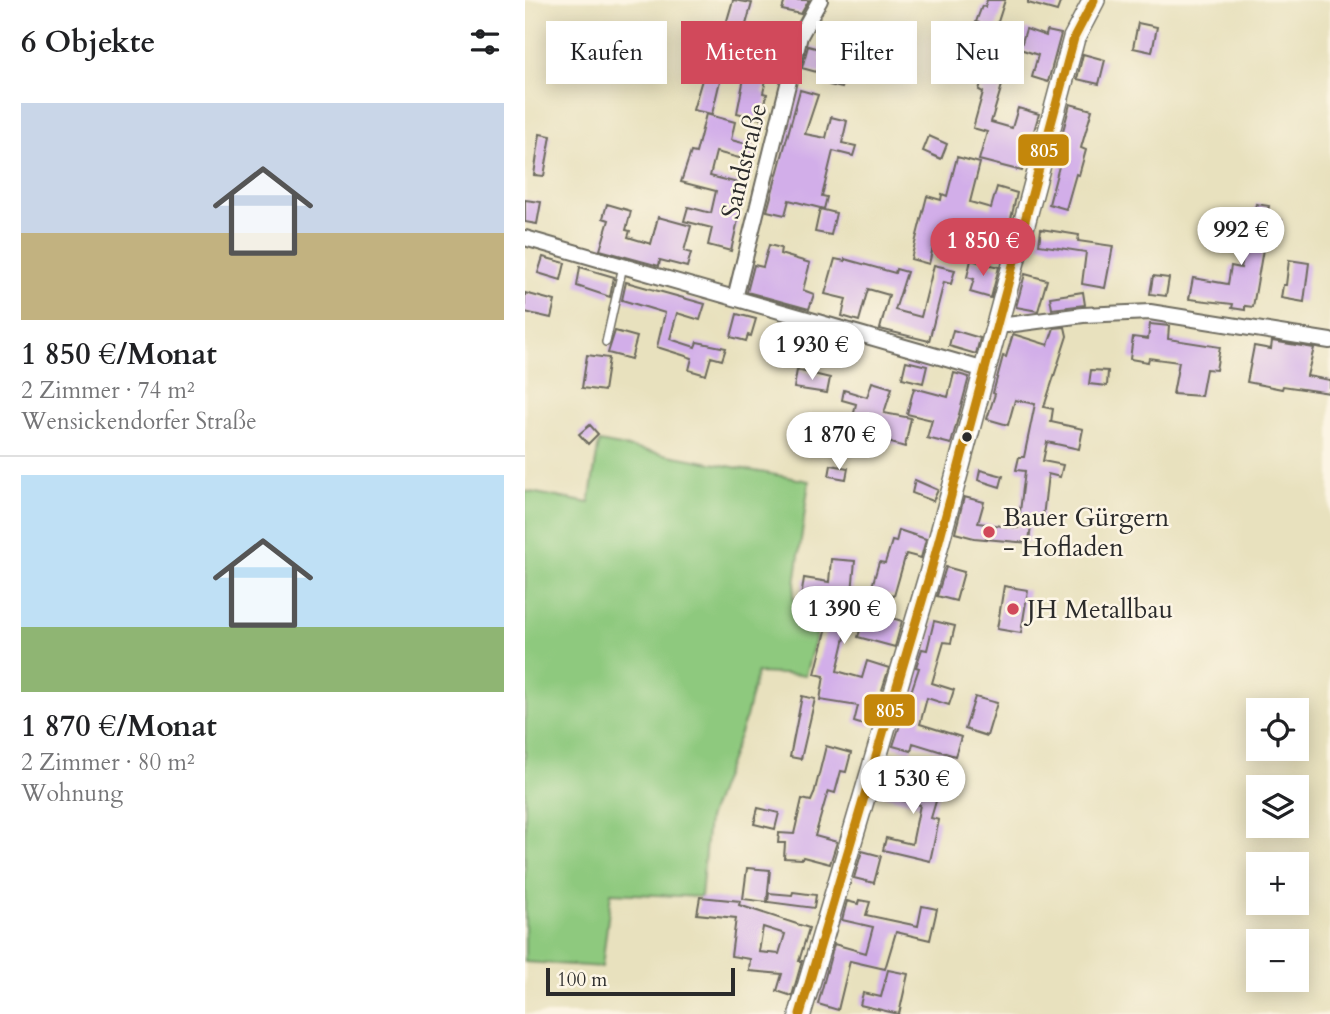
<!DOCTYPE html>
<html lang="de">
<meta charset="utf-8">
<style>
:root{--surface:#fff;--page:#f2f2f2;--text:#202124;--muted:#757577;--line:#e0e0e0;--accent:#d1495b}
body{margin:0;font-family:Cardo,serif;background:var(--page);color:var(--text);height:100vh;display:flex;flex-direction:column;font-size:26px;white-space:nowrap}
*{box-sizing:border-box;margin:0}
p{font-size:23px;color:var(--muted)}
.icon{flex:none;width:38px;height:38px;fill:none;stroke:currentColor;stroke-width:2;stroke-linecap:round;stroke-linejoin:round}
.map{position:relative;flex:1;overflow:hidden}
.side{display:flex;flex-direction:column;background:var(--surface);width:525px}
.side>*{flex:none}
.top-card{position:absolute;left:21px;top:21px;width:665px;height:63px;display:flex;gap:14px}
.buttons{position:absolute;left:721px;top:698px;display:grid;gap:14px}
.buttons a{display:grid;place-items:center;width:63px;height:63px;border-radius:0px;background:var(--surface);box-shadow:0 4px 18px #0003;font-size:35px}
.scale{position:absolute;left:21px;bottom:18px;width:189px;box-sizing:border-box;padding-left:7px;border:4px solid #2b2b2b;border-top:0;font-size:19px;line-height:24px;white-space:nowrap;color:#2b2b2b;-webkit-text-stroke:5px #fcf5e5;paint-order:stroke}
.price{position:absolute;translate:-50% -60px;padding:0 16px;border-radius:24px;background:#fff;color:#222;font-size:23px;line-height:46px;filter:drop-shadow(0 2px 4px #0008)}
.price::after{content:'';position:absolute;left:50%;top:42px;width:21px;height:16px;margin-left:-10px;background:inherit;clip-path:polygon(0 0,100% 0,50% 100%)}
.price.on{background:var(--accent);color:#fff}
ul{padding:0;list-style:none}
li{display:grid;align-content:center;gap:14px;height:371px;padding:0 21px}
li+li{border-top:2px solid var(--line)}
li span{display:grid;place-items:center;height:217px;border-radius:0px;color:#555}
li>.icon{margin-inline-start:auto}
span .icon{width:126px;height:126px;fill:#fffc;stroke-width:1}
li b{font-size:30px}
h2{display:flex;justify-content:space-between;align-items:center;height:84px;padding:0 21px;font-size:30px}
.chip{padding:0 24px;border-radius:0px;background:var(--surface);box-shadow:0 4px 18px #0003;font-size:24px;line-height:63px}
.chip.on{background:var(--accent);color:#fff}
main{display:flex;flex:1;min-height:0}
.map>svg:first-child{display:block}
</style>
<main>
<section class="side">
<h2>6 Objekte<svg class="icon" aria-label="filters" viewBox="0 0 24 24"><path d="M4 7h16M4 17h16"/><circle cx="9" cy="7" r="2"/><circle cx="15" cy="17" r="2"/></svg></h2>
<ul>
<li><span style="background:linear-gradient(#c9d6e8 60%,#c2b280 0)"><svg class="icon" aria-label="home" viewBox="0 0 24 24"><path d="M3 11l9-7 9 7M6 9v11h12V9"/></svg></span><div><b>1 850 €/Monat</b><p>2 Zimmer · 74 m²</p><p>Wensickendorfer Straße</p></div></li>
<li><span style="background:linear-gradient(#bfe0f5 70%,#8fb573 0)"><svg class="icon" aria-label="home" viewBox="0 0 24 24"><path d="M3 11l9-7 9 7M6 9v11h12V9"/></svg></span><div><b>1 870 €/Monat</b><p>2 Zimmer · 80 m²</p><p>Wohnung</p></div></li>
</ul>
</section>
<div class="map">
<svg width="805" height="1014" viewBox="0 0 805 1014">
<rect width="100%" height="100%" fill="#fcf5e5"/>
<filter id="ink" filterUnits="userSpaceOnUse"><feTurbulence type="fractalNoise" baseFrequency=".0143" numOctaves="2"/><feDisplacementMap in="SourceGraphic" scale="14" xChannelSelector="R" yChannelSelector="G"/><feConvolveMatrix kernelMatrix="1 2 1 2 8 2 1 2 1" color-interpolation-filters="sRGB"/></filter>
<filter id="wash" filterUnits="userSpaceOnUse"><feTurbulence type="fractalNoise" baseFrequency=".00686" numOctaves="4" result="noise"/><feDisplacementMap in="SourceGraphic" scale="28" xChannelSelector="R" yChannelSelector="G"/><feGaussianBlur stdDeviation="1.57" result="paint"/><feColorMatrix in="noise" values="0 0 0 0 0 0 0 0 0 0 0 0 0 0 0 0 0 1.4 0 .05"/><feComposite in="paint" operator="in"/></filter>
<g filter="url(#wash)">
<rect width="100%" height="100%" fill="#e8e1be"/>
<!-- green -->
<path fill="#8ec97e" stroke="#5c7a54" stroke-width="2" d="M74,442L284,481L268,599L299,609L280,675L232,673L221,717L183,819L176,897L86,893L77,967L0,962V491L64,503Z"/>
<g id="blocks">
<!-- building -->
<path fill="#d2aee9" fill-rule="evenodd" d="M208,0L227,3L215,46L196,41Z
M260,0H284L276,14L257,10Z
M462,0H480L471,28L451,22L457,6L460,7Z
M503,0H536L532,11L503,3Z
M613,23L632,27L627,52L608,48Z
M501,29L521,36L522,31L536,34L523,82L507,77L513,55L495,49Z
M465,38L489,45L466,122L487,128L493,108L514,114L497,171L454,160L462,132L448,128L458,92L454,90L466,50L462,48Z
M283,46L298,50L295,61L322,68L317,88L304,85L306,76L277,68Z
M224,53L246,58L238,93L242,94L237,119L212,113Z
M558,54L580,60L574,84L552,79Z
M184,56L200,60L187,114L168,110Z
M275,90L293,95L280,134L301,138L306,117L322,121L317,143L331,146L328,156L308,151L297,196L302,197L299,209L264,200L260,215L242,211Z
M545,104L567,110L556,148L561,150L554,175L551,174L541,209L524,204L542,136L537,135Z
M181,114L210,122L206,140L230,146L226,161L191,152L185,176L221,185L206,251L183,245L187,228L159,221L163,207L186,213L191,191L156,182L166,152L171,153Z
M15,134L26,136L19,176L9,175Z
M404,136L422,144L416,159L398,151Z
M432,157L455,163L445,202L466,208L472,187L492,193L480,244L433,231L429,248L409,243L404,264L386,259L402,196L416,200L417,194L422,196Z
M0,200L16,202L12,224L0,222Z
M82,204L106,211L101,230L105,231L103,237L126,244L133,217L166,226L159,251L166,253L162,267L135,260L134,266L75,250L84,220L78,218Z
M731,204L744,206L742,217L757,220L755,234L741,232L728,307L720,306V310L707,308L708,304L664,299L668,278L703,284L706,266L716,268L720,248L710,247L713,231L726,234Z
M295,209L311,213L306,235L290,232Z
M516,229L554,235L553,241L588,246L580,288L557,284L561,252L514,245Z
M244,245L256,248L255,254L285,263L278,290L289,294L284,309L222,292L229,265L238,267Z
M18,257L40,263L36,280L13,273Z
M310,259L320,261V259L370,273L371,269L382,272L370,310L396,317L409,265L430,270L426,284L419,282L404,341L355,329L364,295L343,289L334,321L317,316L321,299L300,294Z
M446,260L474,267L466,298L445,292L449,279L442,277Z
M764,260L784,263L779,302L756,298L758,285H761Z
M55,267L89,277L85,297L52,286Z
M500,274L522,280L513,311L491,307Z
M628,276L644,278L641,296L625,294Z
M101,282L180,304L175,320L152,313L145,339L170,347L172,342L201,348L197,360L186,357L181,375L164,370L167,358L132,347L140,313L97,300Z
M558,292L560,305L527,309L525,297Z
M0,293L30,301L26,318L0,312Z
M212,314L231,319L226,336L223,335L221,341L206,337Z
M625,324L644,326L643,339L695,347L691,370L681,369L676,396L648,394L654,362L624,358L623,362L605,359L608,337L623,339Z
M540,327L542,336L519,407L528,409L526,422L558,429L554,449L522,442L518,461L538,465L535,477L523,474L517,526L506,524L504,543L449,538L430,533L439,497L459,502L453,523L493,528L500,471L491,470L494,457H499L510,404L490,400L483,425L462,419L470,394L468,393L478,356L481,357L488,334L523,345L529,328Z
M262,328L302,340L297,358L257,346Z
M428,330L455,338L451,354L424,346Z
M90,331L112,337L106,359L83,353Z
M747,341L789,348L782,376L805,380V393L758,386L757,389L722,382L729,346L746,349Z
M62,355L84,358L79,391L57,388Z
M381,361L402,366L398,383L377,378Z
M272,370L305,378L302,393L269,388Z
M566,370L583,371L582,386L564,384Z
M429,373L444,377L426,444L402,438L407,420L382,414L389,388L423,397Z
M347,382L367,388L359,413L386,418L380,447L325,431L331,404L317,400L319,390L342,397Z
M65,425L73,434L63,444L54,434Z
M306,465L323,468L321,479L304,476Z
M455,470L478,476L475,487L453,480Z
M390,480L413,490L408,501L387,493Z
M374,530L401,539L396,558L381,554L369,596L346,590L354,562L360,563L367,541L371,542Z
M306,559L330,561L323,634L321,633L312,671L337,678L342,661L364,668L345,727L329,722L333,706L295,700L299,676L290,674L308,603L276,598L279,578L304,582Z
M421,567L439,572L431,601L412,596Z
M479,586L503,590L496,633L472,629Z
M341,610L377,621L370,647L333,637Z
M409,621L430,626L426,643L419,642L407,683L429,690L424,705L402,698L395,724L436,737L430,756L388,743L386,751L368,746L394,668L391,667L397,649L402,650Z
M277,696L290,699L276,759L265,757Z
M450,697L472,703L462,736L440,729Z
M301,746L326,753L321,772L316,771L310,793L303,791L290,836L312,842L305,864L278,857L277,859L259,858L260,843H253L254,833L269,834L277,799L286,801L289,794Z
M361,770L376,775L374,780L414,791L406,818L414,820L405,861L358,850L361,838L387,844L395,805L354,794Z
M233,808L254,813L250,829L229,824Z
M337,851L356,856L349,883L329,878Z
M222,868L245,870L242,902L218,899Z
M268,892L291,895L289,908L243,902L244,893L267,895Z
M175,897L215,901L214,905L284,928L274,961H277L267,996L252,991L257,974L224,971L225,959L206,956L211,918L172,914ZM238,927L260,934L254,954L234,952Z
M334,900L345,902L341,915L393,926L397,906L412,909L405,940L371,932L360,969L325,961L313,1010L293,1004L309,944L341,953L348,927L317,920L322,901L333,904Z
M363,970L383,974L374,1014L335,1005L338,993L356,997Z"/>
</g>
</g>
<g filter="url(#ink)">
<use href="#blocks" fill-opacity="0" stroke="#6d6b5e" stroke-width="2"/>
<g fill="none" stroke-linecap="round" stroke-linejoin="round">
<!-- lane casing -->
<g stroke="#6d6b5e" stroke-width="10">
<path id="lane" d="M81,342L98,266"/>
</g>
<!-- street casing -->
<g stroke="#6d6b5e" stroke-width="18">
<path id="street" d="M0,238L460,370
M210,298L275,36L295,0
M473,323L482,325L558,315L625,312L805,341"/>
</g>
<!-- secondary casing -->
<g stroke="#6d6b5e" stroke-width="24">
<path id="secondary" d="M275,1014L405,574L549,38L569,0"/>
</g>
<!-- lane -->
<use href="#lane" stroke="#fff" stroke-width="7"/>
<!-- street -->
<use href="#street" stroke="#fff" stroke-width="14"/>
<!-- secondary -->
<use href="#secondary" stroke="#fff" stroke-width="21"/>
<!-- bus-1 casing -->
<g stroke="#fcf5e5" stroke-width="14">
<path id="bus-1" d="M275,1014L405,574L549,38L569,0"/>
</g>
<!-- bus-1 -->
<use href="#bus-1" stroke="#c4870b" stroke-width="9"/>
</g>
</g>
<!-- markers -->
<circle fill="#2b2b2b" stroke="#fcf5e5" stroke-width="2.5" cx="442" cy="437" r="6"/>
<g fill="#d1495b" stroke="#fcf5e5" stroke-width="2.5">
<circle cx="464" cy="532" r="7"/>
<circle cx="488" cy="609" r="7"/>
</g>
<g text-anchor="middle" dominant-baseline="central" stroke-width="5" stroke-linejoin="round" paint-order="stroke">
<!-- street labels -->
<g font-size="26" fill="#2b2b2b" stroke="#fcf5e5">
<text transform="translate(219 161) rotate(-76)">Sandstraße</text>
</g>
<!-- poi labels -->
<g font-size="26" fill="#2b2b2b" stroke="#fcf5e5" text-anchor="start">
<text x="478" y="517">Bauer Gürgern<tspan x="478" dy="30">- Hofladen</tspan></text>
<text x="502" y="609">JH Metallbau</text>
</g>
</g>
<g stroke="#fcf5e5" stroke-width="2.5">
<rect x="492" y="133" width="53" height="34" rx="7" fill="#c4870b"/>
<rect x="338" y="693" width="53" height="34" rx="7" fill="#c4870b"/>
</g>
<g font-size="19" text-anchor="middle" font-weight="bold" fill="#fff">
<text x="519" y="157">805</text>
<text x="365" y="717">805</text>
</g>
</svg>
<div class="buttons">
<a><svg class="icon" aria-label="locate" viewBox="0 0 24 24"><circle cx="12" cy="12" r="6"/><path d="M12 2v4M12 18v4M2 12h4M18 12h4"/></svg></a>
<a><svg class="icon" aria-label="layers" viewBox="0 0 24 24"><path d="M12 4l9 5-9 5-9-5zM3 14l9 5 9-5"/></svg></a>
<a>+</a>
<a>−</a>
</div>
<div class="scale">100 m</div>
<b class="price" style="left:716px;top:267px">992 €</b>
<b class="price on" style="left:458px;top:278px">1 850 €</b>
<b class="price" style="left:287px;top:382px">1 930 €</b>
<b class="price" style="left:314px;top:472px">1 870 €</b>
<b class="price" style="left:319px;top:646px">1 390 €</b>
<b class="price" style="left:388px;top:816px">1 530 €</b>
<div class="top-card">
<a class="chip">Kaufen</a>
<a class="chip on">Mieten</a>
<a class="chip">Filter</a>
<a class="chip">Neu</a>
</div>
</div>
</main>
